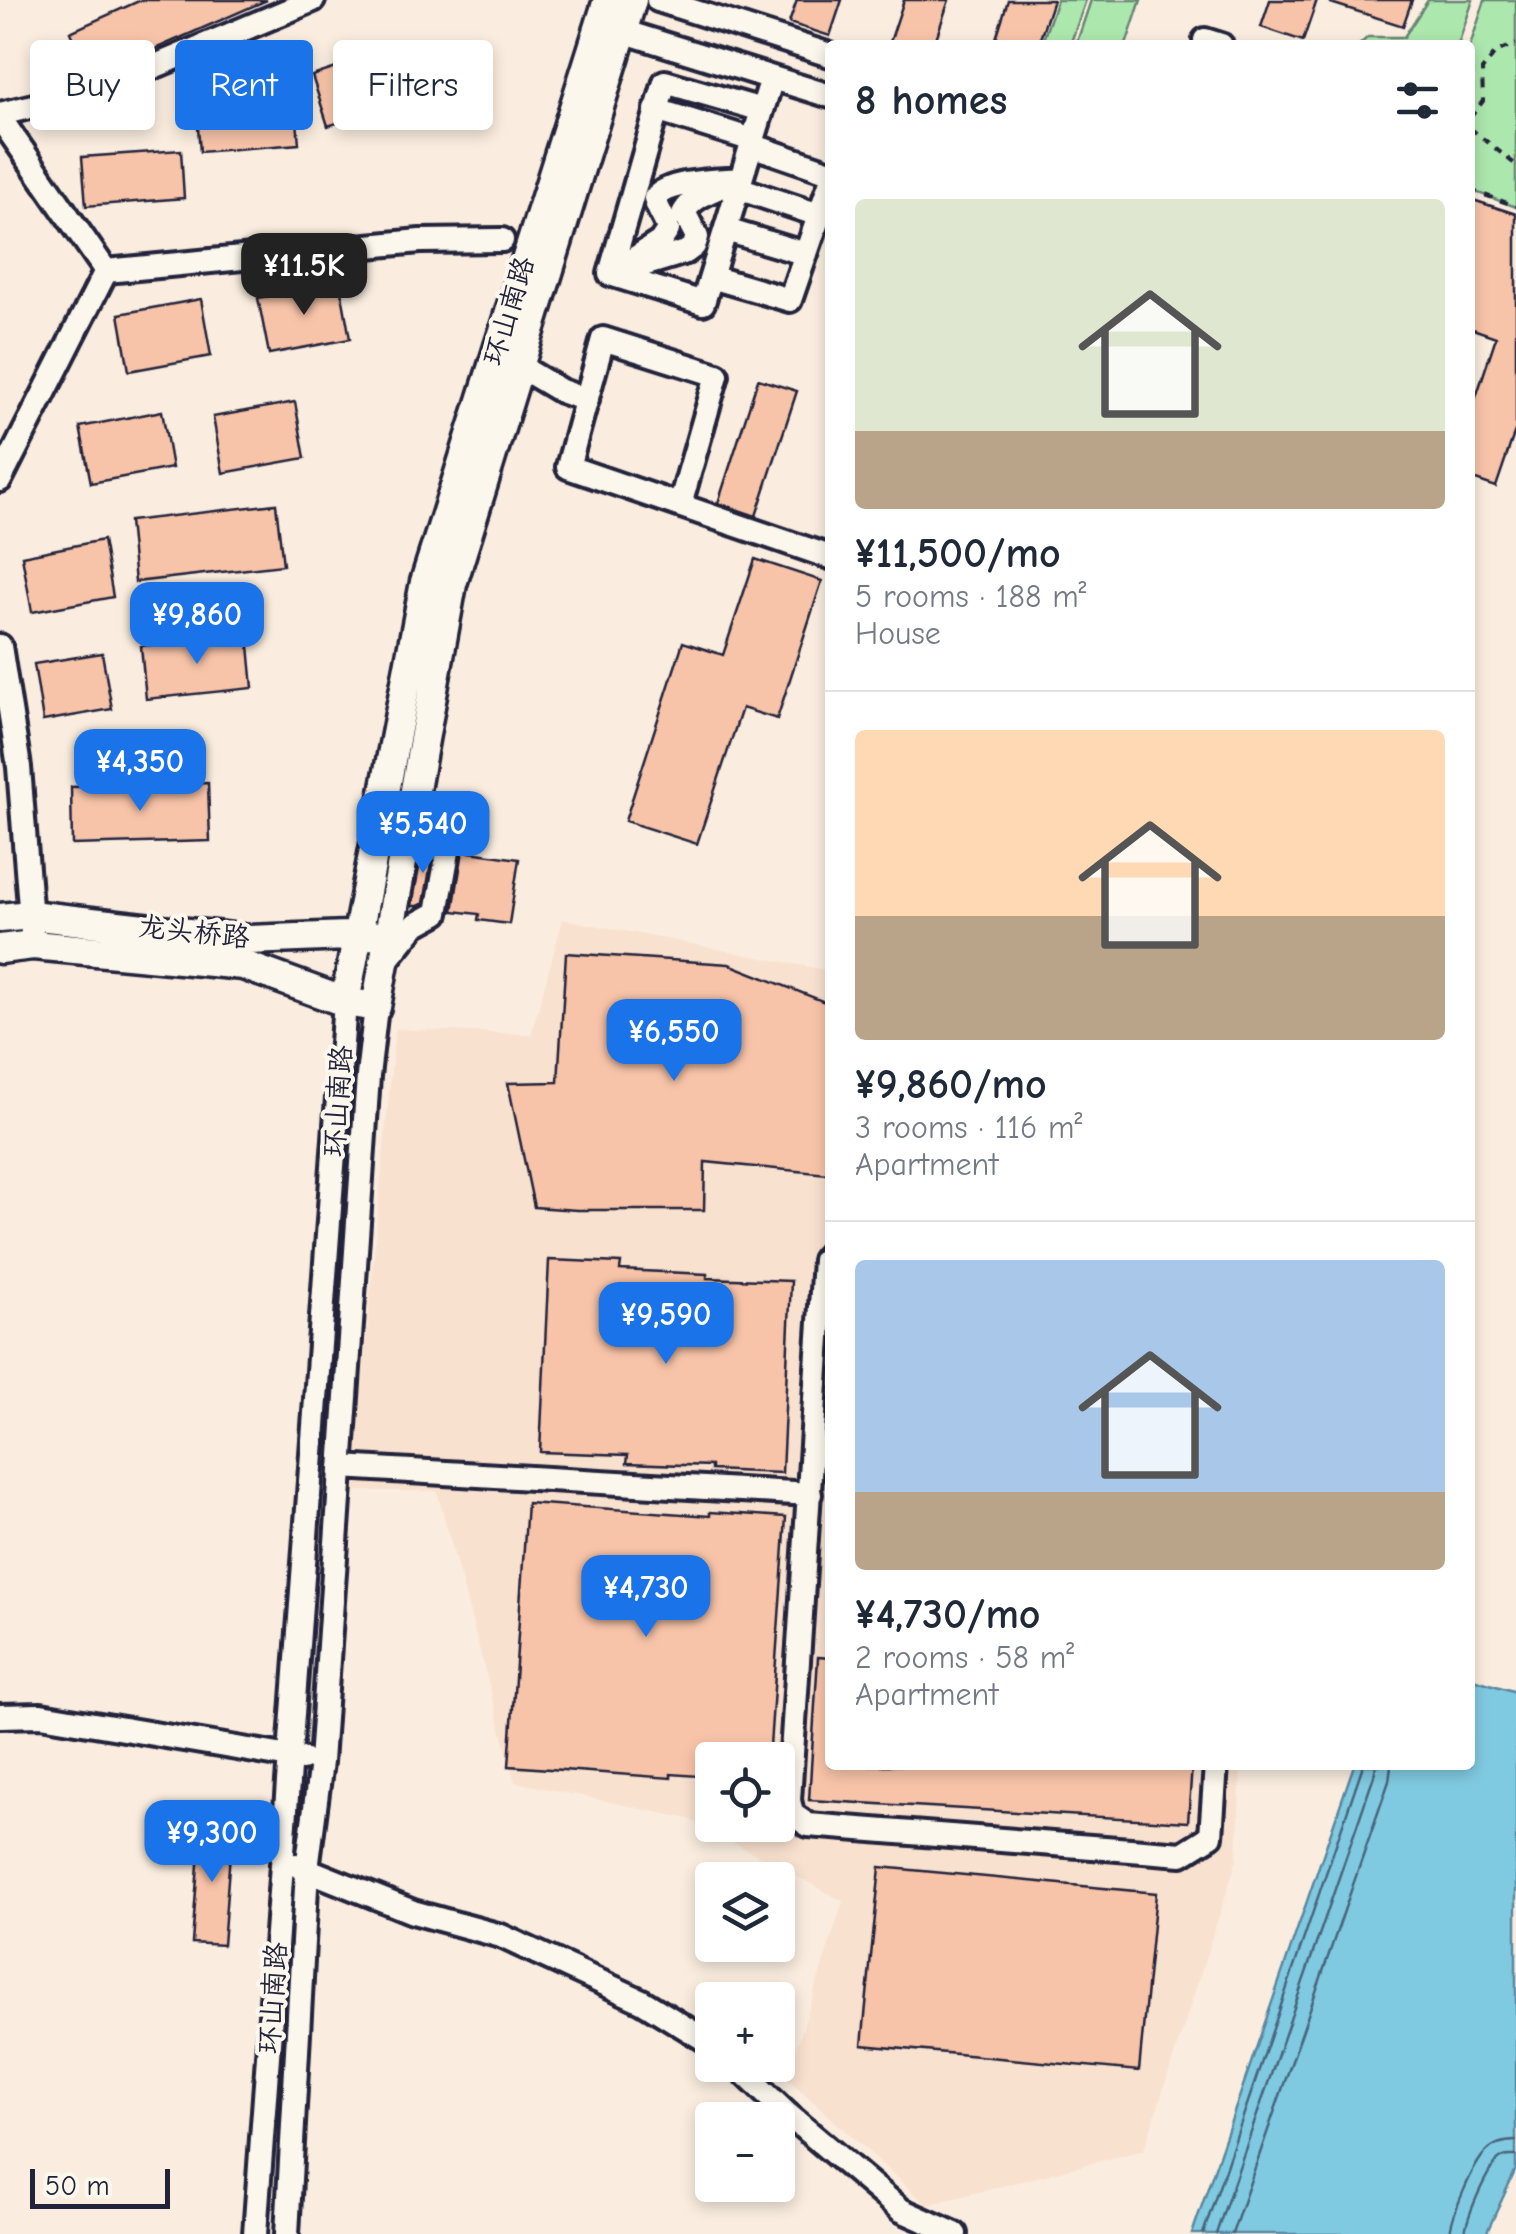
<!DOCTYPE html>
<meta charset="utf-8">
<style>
:root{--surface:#fff;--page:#f2f2f3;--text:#1f2937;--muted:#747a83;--line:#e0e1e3;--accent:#1a73e8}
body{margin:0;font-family:"Comic Neue","LXGW WenKai TC",sans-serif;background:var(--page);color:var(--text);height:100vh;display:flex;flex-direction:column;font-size:38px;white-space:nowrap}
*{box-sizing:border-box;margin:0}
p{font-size:32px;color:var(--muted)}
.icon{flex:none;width:55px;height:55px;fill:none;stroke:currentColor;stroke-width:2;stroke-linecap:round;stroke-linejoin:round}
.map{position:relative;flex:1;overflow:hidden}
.side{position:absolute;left:825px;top:40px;width:650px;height:1730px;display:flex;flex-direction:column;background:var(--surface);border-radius:10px;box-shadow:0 5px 15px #0003}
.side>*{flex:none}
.guide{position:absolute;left:30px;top:40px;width:645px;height:90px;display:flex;gap:20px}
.tools{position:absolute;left:695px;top:1742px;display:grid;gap:20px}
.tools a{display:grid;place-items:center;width:100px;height:100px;border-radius:10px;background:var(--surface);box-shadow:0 5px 15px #0003;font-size:50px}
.scale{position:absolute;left:30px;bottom:25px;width:140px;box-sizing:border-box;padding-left:10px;border:5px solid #22223b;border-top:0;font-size:28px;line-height:35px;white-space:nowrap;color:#22223b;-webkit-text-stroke:8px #fbf7ec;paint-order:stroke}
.price{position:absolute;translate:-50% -85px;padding:0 22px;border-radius:20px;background:var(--accent);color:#fff;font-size:32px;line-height:65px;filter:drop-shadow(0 2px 5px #0008)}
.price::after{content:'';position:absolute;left:50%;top:60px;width:30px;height:22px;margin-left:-15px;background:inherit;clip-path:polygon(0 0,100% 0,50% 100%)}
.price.current{background:#222;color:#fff}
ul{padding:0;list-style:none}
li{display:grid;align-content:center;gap:20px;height:530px;padding:0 30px}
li+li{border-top:2px solid var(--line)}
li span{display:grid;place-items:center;height:310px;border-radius:10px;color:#555}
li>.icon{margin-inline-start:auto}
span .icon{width:180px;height:180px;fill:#fffc;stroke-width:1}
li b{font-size:42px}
h2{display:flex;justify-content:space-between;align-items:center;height:120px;padding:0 30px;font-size:42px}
.pill{padding:0 35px;border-radius:10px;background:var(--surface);box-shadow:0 5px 15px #0003;font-size:35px;line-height:90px}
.pill.current{background:var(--accent);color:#fff}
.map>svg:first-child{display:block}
</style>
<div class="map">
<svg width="1516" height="2234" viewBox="0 0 1516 2234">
<rect width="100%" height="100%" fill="#faeddf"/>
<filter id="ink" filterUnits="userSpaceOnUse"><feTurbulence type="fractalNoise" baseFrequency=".01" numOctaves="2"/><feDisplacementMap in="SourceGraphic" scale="20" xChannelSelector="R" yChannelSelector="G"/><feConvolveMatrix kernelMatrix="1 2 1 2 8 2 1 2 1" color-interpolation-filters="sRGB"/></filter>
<g filter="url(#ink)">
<!-- built -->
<path fill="#f9e1cf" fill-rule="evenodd" d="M563,919L830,971V1765H1241L1237,1860L1144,2150L927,2205L787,2078L843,1901L689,1819L515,1782L437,1491H352L395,1029L531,1034ZM712,1760H778V1825H712Z"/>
<!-- green -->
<path fill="#ace7ad" stroke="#678474" stroke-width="2.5" d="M1057,0H1086L1070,45H1041Z
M1091,0H1141L1126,45H1076Z
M1428,0H1473L1458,45H1359L1368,37H1404Z
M1485,0H1516V207L1470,190V46Z"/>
<!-- water -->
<path fill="#80cae1" stroke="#5a879f" stroke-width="2.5" d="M1470,1678L1516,1692V2169L1486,2234H1192L1354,1765H1470Z"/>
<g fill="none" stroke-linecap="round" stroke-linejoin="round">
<!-- shore -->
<path stroke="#48657d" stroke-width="2.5" d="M1203,2234L1363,1765
M1216,2234L1374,1776L1376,1765
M1232,2234L1389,1781L1391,1765
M1450,2234C1451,2217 1473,2164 1486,2152C1494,2143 1504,2141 1516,2141
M1465,2234C1466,2219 1487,2168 1500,2159C1506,2155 1509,2156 1516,2156"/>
</g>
<!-- building -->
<path fill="#f8c4a9" stroke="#22223b" stroke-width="2.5" d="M141,0H267L91,77L70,32Z
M797,0H842L830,36L789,23Z
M904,0H949L934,45H889Z
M1008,0H1053L1038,45H994Z
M1270,0H1317L1303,41L1261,27Z
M1331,0H1412L1403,26L1331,3Z
M399,47L416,97L328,126L312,76Z
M295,96L299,144L200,152L196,103Z
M181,150L184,198L86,206L82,157Z
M1470,199L1516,214V428L1496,487L1470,478V415L1496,337L1470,328Z
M340,283L350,339L269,354L258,298Z
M201,299L211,356L129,371L119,314Z
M758,379L797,391L756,516L718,503Z
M295,402L305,458L223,473L213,417Z
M162,411L172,468L91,483L80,427Z
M276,504L283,565L135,582L129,521Z
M103,540L113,597L32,612L22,556Z
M755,559L822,581L777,719L742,708L697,844L625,821L683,642L723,655Z
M248,635L253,688L146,699L141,646Z
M102,653L112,709L43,721L34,664Z
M208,783L210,841L72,845L71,787Z
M423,846L434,847L424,903L418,906H412Z
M463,851L519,859L509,924L478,920L479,914L453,911Z
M566,953L729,964L830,1004V1137L827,1174L705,1162L704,1210H577L534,1207L508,1083L558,1082Z
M549,1260L621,1263L620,1270L707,1274V1278L791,1281L782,1473L711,1470V1466L627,1463L628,1455L540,1452Z
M527,1503L710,1516V1512L786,1517L769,1760H712V1777L671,1774V1778L509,1766Z
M818,1657L830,1658V1765H1192L1188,1822L809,1800Z
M201,1825L232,1827L223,1945L192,1943Z
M880,1867L1156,1893L1139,2071L862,2045Z"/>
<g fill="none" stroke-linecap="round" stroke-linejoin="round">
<!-- minor casing -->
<g stroke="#22223b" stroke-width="30">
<path id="minor" d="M658,0L830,55
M622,31L830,96
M1205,40L1221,45
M656,110L753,140
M762,110L665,82L610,274L703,303L772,78
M0,114L96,91L313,0
M0,118L106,271
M751,145L830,172
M738,188L819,215
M726,230L806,254
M633,268L686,252L694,246L697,237L684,212C692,199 705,193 720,187
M610,274L660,242L668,230C666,219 657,210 655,198C669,180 718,181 741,179
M711,277L790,300L830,184
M519,366L561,391L587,400
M0,480L106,271L420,241L502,240
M680,505L717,375L603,339L568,467L830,557
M0,646L19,767L33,945
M385,962L415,925L437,913L450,840L438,827L410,816
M830,1253L824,1260L789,1800L792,1814L808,1825L1182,1854L1211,1836L1216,1765
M341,1467L810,1494
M0,1716L41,1715L302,1759
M296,1865L413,1912L501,1936L642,2001L712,2044
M736,2065L786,2113L901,2210L955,2234
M255,2234L345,1002
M287,2234L307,1869L321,1762L368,1076L376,1007"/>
</g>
<!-- major casing -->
<g stroke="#22223b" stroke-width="35">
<path id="major" d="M0,918L30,915L249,940L372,935
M0,949L33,945L243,965L345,1002L376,1007L452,584L632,0
M345,1002L425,582L608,0"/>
</g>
<!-- path -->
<path stroke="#22223b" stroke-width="4" stroke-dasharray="8 8" stroke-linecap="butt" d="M1470,118L1483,101L1482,70L1496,52L1516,44
M1470,128L1516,165
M1470,190L1516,206"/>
<!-- minor -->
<use href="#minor" stroke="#fbf7ec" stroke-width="22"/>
<!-- major -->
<use href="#major" stroke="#fbf7ec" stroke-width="28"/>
</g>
</g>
<g text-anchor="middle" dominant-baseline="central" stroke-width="8" stroke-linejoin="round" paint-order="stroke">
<!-- street labels -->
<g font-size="28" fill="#22223b" stroke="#fbf7ec">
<text transform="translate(509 311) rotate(-73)">环山南路</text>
<text transform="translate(194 932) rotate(6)">龙头桥路</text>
<text transform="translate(338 1101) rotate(-86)">环山南路</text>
<text transform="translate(273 1998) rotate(-86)">环山南路</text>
</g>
</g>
</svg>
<div class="tools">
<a><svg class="icon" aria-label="locate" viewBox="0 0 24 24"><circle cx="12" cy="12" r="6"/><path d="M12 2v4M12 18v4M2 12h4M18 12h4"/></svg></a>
<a><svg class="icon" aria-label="layers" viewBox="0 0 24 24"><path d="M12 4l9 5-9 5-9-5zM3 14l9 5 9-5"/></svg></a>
<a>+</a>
<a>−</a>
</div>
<div class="scale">50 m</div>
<b class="price current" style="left:304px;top:318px">¥11.5K</b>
<b class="price" style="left:197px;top:667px">¥9,860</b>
<b class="price" style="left:140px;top:814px">¥4,350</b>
<b class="price" style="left:423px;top:876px">¥5,540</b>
<b class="price" style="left:674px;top:1084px">¥6,550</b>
<b class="price" style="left:666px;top:1367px">¥9,590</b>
<b class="price" style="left:646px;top:1640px">¥4,730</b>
<b class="price" style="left:212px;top:1885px">¥9,300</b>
<div class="guide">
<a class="pill">Buy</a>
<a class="pill current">Rent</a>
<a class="pill">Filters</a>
</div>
<section class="side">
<h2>8 homes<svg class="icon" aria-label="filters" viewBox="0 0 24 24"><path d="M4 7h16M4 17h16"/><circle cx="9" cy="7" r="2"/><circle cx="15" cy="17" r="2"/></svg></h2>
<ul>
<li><span style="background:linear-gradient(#dfe7d0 75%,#b9a48a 0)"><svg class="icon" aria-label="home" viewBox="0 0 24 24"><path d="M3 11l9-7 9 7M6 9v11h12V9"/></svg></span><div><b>¥11,500/mo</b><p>5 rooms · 188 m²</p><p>House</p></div></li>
<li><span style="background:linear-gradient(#ffd9b3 60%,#b9a48a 0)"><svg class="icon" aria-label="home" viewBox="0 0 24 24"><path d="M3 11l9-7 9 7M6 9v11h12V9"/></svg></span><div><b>¥9,860/mo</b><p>3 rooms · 116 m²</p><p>Apartment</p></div></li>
<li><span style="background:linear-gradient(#a9c7e8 75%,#b9a48a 0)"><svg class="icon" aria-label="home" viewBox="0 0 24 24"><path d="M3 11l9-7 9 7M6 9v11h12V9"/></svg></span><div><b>¥4,730/mo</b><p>2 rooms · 58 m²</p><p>Apartment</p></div></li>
</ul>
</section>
</div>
